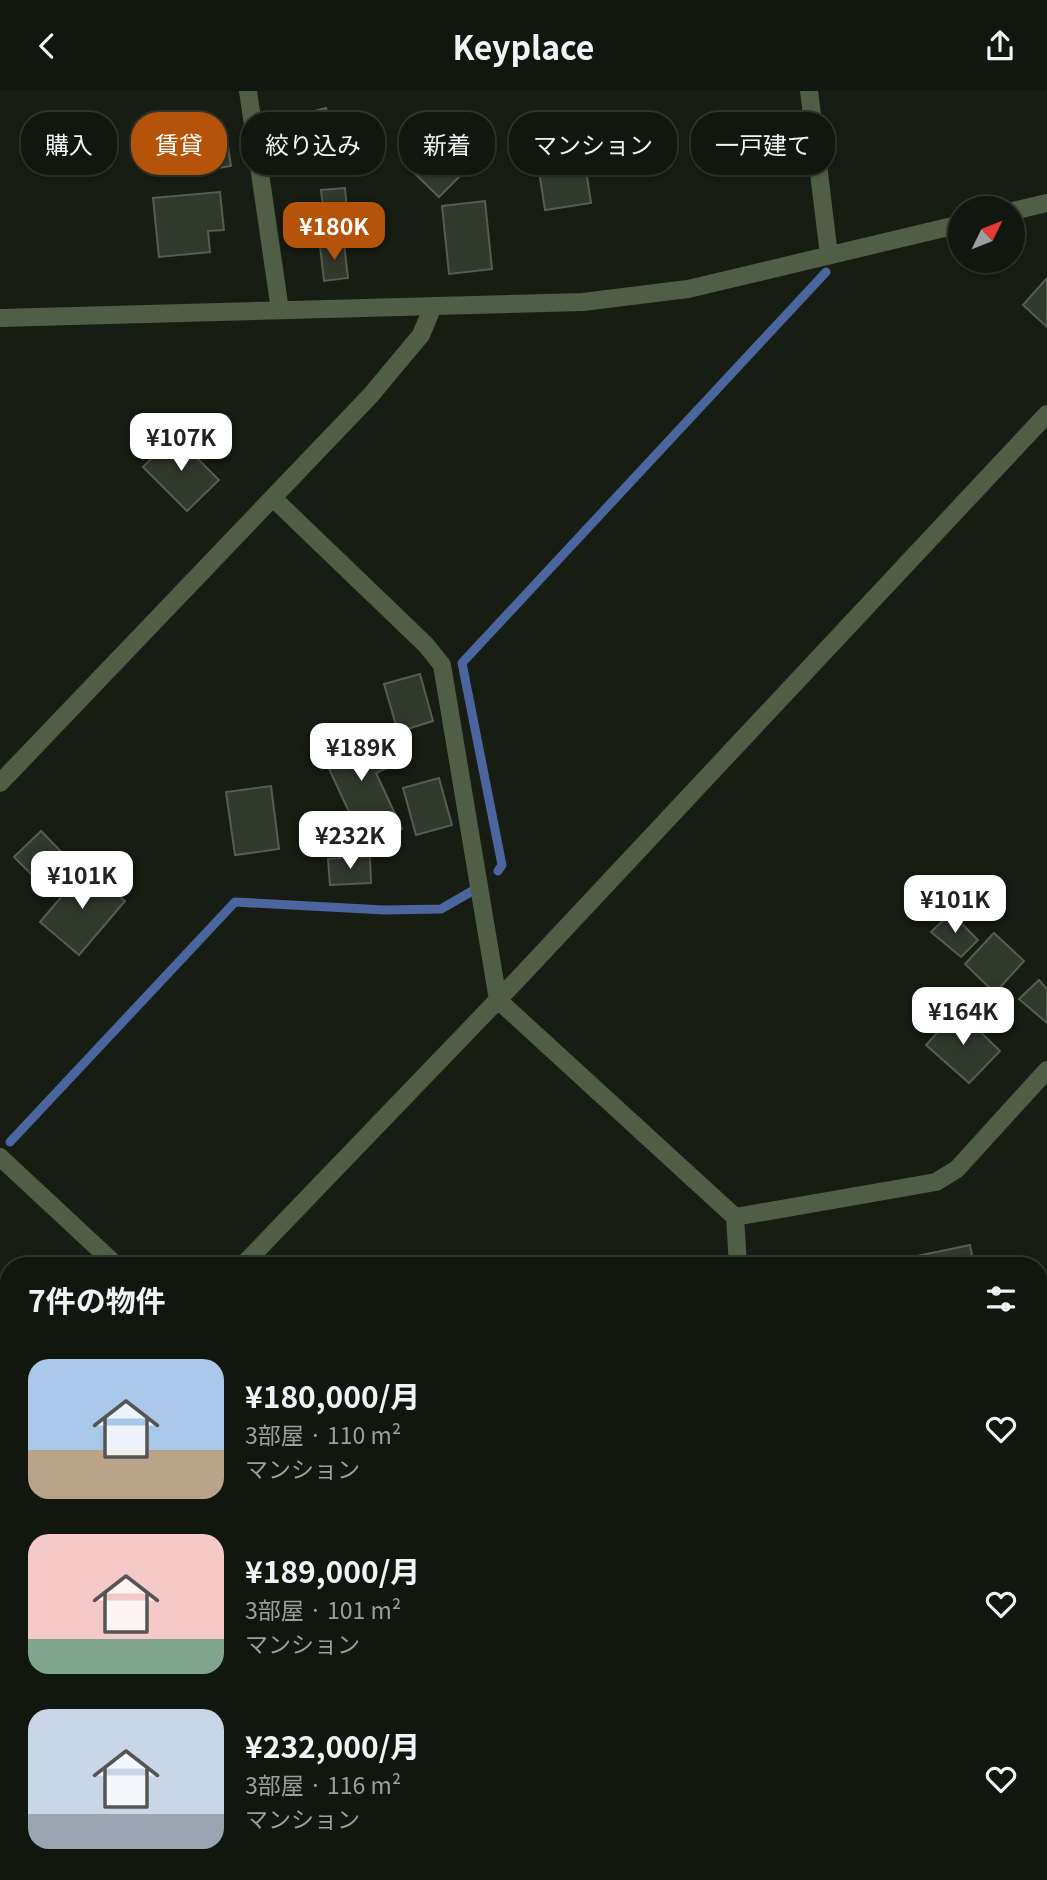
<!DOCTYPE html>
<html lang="ja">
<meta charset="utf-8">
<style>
:root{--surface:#11160e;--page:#1a1f17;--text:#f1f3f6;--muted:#9c9f9e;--line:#30352e;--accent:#b45309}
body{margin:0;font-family:Georgia,"Noto Sans JP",serif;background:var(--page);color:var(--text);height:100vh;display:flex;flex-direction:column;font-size:26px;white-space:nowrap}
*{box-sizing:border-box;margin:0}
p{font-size:23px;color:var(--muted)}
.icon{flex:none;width:38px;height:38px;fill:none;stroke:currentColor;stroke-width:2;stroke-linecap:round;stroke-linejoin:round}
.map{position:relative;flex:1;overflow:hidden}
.panel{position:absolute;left:0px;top:1166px;width:1048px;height:625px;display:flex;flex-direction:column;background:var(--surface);border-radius:28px 28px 0 0;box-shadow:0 2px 5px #0004,0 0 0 2px var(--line)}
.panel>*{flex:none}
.banner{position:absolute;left:21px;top:21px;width:1006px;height:63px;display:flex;gap:14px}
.needle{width:46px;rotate:47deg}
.tools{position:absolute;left:948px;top:105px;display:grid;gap:14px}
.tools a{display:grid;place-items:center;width:77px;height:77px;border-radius:50%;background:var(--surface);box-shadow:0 2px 5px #0004,0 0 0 2px var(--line);font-size:35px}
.price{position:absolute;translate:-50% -60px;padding:0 16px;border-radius:14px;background:#fff;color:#222;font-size:23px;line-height:46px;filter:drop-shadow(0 2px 4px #0008)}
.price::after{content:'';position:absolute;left:50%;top:42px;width:21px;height:16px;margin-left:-10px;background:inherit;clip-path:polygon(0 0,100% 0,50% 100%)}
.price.selected{background:var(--accent);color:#fff}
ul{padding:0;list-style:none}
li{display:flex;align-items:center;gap:21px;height:175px;padding:0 28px}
li span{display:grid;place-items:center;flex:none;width:196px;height:140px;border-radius:21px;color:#555}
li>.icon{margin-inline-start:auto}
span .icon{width:84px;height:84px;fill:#fffc;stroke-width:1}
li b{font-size:30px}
h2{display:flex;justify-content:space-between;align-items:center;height:84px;padding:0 28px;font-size:30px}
.tag{padding:0 24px;border-radius:28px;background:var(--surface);box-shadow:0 2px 5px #0004,0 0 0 2px var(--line);font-size:24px;line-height:63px}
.tag.selected{background:var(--accent);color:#fff}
header{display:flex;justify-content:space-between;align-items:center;height:91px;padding:0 28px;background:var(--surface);font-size:32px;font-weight:700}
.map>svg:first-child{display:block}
</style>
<header><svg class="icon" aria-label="back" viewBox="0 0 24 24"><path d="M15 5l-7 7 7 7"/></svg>Keyplace<svg class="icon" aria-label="share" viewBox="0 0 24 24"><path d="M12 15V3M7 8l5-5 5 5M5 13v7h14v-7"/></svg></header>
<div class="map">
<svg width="1047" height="1789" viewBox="0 0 1047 1789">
<rect width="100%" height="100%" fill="#171d12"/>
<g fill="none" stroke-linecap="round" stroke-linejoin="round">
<!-- stream -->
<path stroke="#4b659e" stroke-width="9" d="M498,780L502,774L462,572L826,181
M10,1051L235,811L384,819L441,818L474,799"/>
</g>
<!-- building -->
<path fill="#31392d" stroke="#555d50" stroke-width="2" d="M326,17L342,75L306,84L291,26Z
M577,20L591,112L545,119L539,80L552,78L544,25Z
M227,49L231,75L205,79L201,52Z
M448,57L468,77L439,106L403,71L415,59L431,74Z
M345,97L349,141L326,143L321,99Z
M220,101L224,139L208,140L210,161L159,166L153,107Z
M485,110L492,178L449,183L442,115Z
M344,152L348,187L324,190L320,155Z
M1047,187V236L1023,214Z
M174,344L219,389L187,420L143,376Z
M420,583L433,630L398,641L384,593Z
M343,637L350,653L376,641L391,675L376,682L402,738L365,755L316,650Z
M439,687L452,734L416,744L403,697Z
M271,695L279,758L235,764L226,701Z
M41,740L75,775L49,801L14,766Z
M370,765L371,792L330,794L328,768Z
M86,777L125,810L79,864L40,831Z
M951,822L978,849L961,866L931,841Z
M994,842L1024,870L995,902L965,873Z
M1039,889L1047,898V932L1019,908Z
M958,919L1000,960L969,992L926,954Z
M970,1154L974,1174H919L917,1165Z
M815,1782H884L876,1789H822Z"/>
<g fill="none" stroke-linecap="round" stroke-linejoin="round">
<!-- minor -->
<path stroke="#4f5e45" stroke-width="18" d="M248,0L280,219
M809,0L829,164
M1013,120L1047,112
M0,227L583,211L688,198L961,133
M273,407L426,554L442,574L498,909L735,1126L738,1174
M0,692L370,305L421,244L433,215
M0,1066L116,1174
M735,1126L936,1091L957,1078L1047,979
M243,1174L517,889L1047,323
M1040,1313L1047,1310
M0,1430L9,1421
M1040,1474L1047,1470
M0,1709L9,1717
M77,1782L85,1789
M762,1782L770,1789
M364,1789L371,1782"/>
</g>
</svg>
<div class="tools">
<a><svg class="needle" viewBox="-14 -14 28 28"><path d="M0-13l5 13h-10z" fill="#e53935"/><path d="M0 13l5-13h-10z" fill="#9c9f9e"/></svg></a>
</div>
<b class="price selected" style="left:334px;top:171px">¥180K</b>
<b class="price" style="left:181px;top:382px">¥107K</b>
<b class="price" style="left:361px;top:692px">¥189K</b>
<b class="price" style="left:350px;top:780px">¥232K</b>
<b class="price" style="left:82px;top:820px">¥101K</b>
<b class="price" style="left:955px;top:844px">¥101K</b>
<b class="price" style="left:963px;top:956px">¥164K</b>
<div class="banner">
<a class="tag">購入</a>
<a class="tag selected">賃貸</a>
<a class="tag">絞り込み</a>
<a class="tag">新着</a>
<a class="tag">マンション</a>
<a class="tag">一戸建て</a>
</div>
<section class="panel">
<h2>7件の物件<svg class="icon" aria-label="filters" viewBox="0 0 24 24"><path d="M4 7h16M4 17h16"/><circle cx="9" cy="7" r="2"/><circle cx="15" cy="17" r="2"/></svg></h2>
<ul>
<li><span style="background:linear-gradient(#a9c7e8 65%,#b9a48a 0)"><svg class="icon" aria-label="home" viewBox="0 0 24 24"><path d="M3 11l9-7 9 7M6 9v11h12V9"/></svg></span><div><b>¥180,000/月</b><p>3部屋 · 110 m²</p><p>マンション</p></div><svg class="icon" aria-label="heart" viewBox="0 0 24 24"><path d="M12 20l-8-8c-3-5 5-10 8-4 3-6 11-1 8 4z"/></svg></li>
<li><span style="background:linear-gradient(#f6c9c9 75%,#7fa58c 0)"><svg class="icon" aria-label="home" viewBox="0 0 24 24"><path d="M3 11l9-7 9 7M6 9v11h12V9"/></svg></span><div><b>¥189,000/月</b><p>3部屋 · 101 m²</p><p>マンション</p></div><svg class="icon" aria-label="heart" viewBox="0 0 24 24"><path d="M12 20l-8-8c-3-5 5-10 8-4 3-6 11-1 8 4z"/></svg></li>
<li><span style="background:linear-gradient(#c9d6e8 75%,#9aa5b1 0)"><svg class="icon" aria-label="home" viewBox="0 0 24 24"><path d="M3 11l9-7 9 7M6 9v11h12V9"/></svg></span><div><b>¥232,000/月</b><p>3部屋 · 116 m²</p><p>マンション</p></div><svg class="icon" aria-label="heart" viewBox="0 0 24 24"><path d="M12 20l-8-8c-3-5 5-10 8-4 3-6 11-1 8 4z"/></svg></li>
</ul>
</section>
</div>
